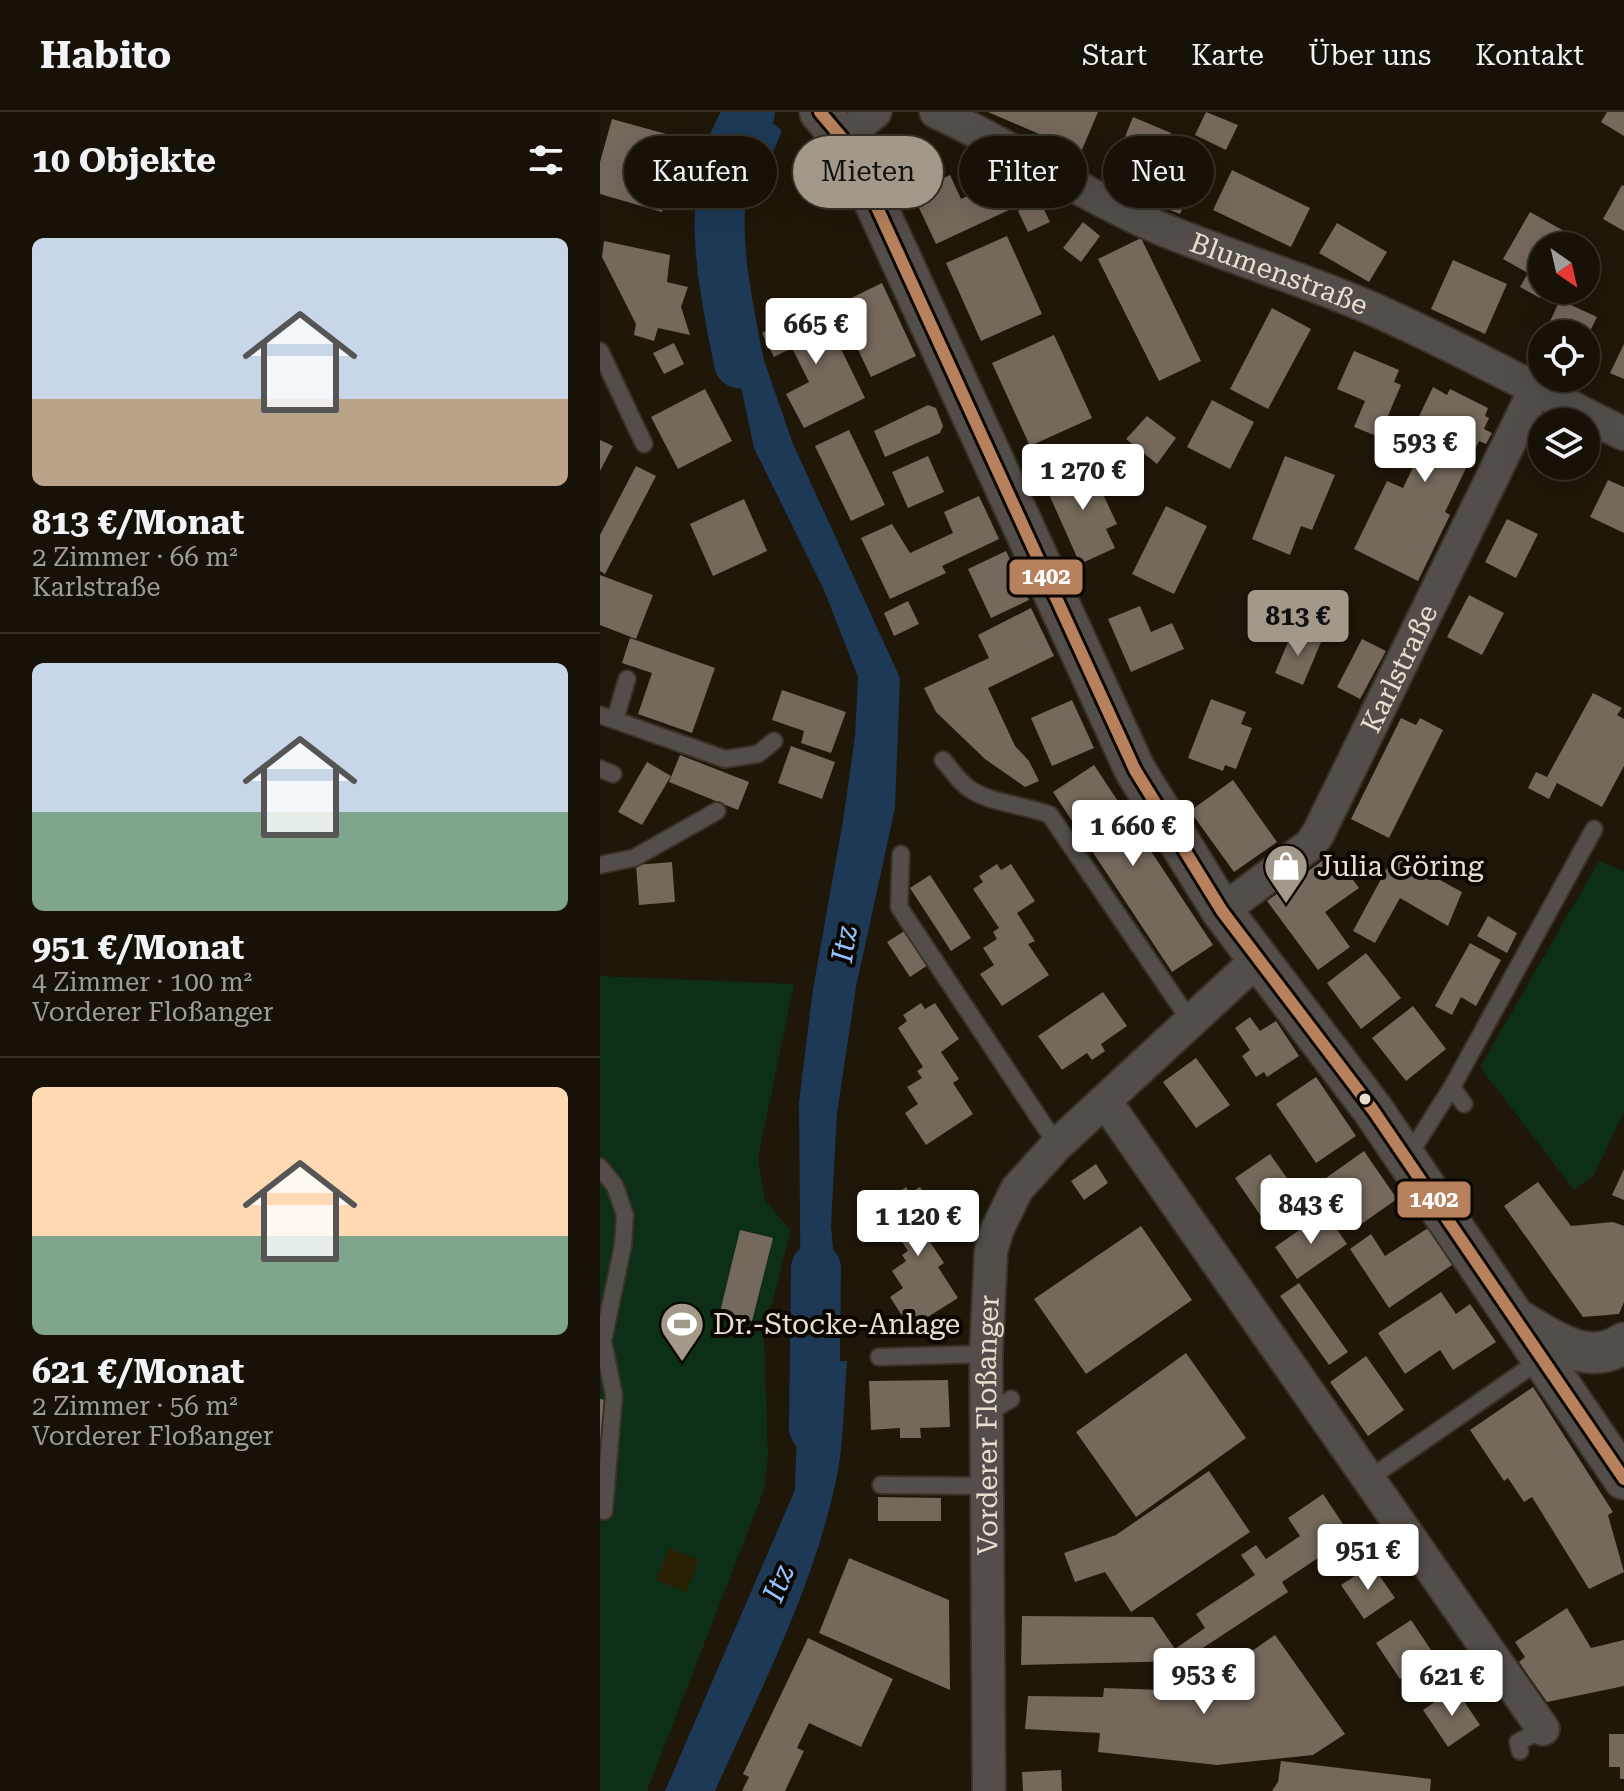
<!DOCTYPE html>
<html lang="de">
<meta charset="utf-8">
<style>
:root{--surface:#171107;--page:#201a11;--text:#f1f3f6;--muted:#9e9d9b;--line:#363128;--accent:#a2998a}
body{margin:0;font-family:"Roboto Serif",serif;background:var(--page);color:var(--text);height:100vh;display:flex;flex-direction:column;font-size:30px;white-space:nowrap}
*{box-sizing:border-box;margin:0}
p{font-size:26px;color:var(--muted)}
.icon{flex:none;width:44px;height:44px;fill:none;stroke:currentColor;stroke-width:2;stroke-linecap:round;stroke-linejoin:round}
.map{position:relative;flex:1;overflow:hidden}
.drawer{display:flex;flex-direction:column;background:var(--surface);width:600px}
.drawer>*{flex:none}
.hud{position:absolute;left:24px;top:24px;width:760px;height:72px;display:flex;gap:16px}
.needle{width:52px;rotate:146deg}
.controls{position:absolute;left:928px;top:120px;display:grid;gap:16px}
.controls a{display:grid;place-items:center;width:72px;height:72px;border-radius:50%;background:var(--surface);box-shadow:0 8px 32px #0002,0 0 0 2px var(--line);font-size:40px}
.price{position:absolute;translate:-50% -68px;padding:0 18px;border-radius:8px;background:#fff;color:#222;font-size:26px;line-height:52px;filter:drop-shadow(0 2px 4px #0008)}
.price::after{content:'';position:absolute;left:50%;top:48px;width:24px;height:18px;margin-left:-12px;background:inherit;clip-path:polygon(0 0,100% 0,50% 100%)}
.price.on{background:var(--accent);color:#111}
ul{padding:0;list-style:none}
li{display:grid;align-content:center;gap:16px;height:424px;padding:0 32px}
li+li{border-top:2px solid var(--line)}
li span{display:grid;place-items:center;height:248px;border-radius:12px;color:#555}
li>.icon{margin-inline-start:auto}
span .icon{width:144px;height:144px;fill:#fffc;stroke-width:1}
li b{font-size:34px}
h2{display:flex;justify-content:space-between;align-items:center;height:96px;padding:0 32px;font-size:34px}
.pill{padding:0 28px;border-radius:36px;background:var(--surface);box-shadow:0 8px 32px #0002,0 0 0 2px var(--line);font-size:28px;line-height:72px}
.pill.on{background:var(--accent);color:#111}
header{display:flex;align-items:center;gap:48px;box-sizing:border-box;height:112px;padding:0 40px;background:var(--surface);border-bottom:2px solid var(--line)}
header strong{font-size:38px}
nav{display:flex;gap:44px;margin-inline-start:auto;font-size:28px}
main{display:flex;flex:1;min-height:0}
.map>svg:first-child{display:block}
</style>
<header>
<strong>Habito</strong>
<nav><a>Start</a><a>Karte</a><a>Über uns</a><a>Kontakt</a></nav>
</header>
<main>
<section class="drawer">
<h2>10 Objekte<svg class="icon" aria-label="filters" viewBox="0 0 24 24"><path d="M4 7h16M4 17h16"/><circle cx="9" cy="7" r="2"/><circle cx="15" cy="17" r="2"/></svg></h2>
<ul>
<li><span style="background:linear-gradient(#c9d6e8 65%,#b9a48a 0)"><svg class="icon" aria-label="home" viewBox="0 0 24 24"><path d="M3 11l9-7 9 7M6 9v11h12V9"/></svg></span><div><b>813 €/Monat</b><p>2 Zimmer · 66 m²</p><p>Karlstraße</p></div></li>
<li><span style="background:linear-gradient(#c9d6e8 60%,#7fa58c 0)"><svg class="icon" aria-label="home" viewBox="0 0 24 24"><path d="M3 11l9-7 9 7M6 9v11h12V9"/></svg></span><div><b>951 €/Monat</b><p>4 Zimmer · 100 m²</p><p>Vorderer Floßanger</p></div></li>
<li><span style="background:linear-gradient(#ffd9b3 60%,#7fa58c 0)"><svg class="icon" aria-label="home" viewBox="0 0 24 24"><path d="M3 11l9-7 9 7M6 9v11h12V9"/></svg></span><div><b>621 €/Monat</b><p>2 Zimmer · 56 m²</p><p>Vorderer Floßanger</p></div></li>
</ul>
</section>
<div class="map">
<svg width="1024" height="1679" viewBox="0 0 1024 1679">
<rect width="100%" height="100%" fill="#1f1709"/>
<!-- green -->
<path fill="#0d2e17" d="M999,749L1024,759V1000L994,1063L974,1078L880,955Z
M0,864L194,872L158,1047L165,1088L191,1119L164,1221L168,1344L164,1378L47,1679H0Z"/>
<!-- sand -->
<path fill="#292103" d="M69,1436L99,1448L86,1480L56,1468Z"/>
<!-- water -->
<path fill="#1d3956" d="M123,0H160L182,19L151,92L100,106L106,37Z
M109,184L148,186L159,234L193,332L300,566L295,696L256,875L237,1001L231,1114L241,1221L201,1224L199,990L213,877L243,709L255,624L258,565L224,478L154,336L142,279L109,227Z
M247,1249C244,1285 244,1324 238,1359C216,1471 161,1576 115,1679H65L195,1378L199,1250Z"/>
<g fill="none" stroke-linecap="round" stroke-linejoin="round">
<!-- river -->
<path stroke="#1d3956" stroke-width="50" d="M139,251C123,169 100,74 150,0
M214,1316L216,1156"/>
</g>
<!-- building -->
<path fill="#75685c" d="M388,0H498L481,40Z
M606,0L638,13L626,38L595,23Z
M1007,0H1024V24L1001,10Z
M533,5L571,21L558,53L594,67L580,102L506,72Z
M12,7L77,25L69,53L49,47L44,62L70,69L62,100L0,82V50Z
M632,58L710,96L691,135L613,98Z
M350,63L361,87L396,71L409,98L336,132L312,81Z
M1022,73L1024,74V119L1003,107Z
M440,89L450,110L428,120L418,99Z
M930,100L975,125L970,134H942L945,178L940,186L920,175L928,161L903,147Z
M483,110L500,124L481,150L463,136Z
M737,111L787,140L769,170L719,141Z
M407,124L442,202L381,229L346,151Z
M541,126L601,249L559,269L498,147Z
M4,129L70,143L67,170L88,175L81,195L90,223L58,216L54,229L34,223L36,212L2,145Z
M853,148L907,172L885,222L831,197Z
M282,171L316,244L271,265L237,193Z
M960,188L997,205L986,227V222H944Z
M219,192L265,286L204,316L186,282L209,270L192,236L174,245L162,221Z
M672,196L711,217L668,297L630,277Z
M454,223L492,306L430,334L392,251Z
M74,231L84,252L64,262L53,241Z
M1024,232V267L1010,261Z
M754,239L799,258L794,270L801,273L779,325L754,315L765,289L737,277Z
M833,275L847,283L850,277L888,296L885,304L889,306L884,317L892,321L886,332L879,329L845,400L850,403L818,469L754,437L787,369L803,376L818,345L803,338Z
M105,277L132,329L78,357L51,305Z
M612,288L654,310L630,357L587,335Z
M328,293L336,296L343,314L340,321L285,345L274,319Z
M547,304L576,326L557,352L526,327Z
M249,318L285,393L251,409L215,334Z
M0,328L13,334L0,359Z
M328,344L344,380L308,396L292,360Z
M685,344L735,363L712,418L701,414L690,443L652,427Z
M488,350L517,412L506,417L515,436L480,452L444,371Z
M36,354L56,364L5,462L0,459V423Z
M1008,368L1024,375V421L990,405Z
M379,384L399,427L342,454L346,461L290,487L261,426L292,412L310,441L353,421L344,400Z
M144,387L167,439L113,464L90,412Z
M566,394L607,414L574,482L532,462Z
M907,407L938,422L916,466L885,450Z
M406,439L429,488L391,506L368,457Z
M0,463L53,483L36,527L0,513Z
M869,483L904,501L882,543L847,525Z
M308,489L319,512L294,524L284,501Z
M540,494L551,520L572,511L584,537L531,560L508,507Z
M431,496L454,544L388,576L415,634L429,649L439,669L425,675L385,647L336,600L324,576L389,546L378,523Z
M693,518L721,530L703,573L675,561Z
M30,526L115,556L92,621L38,602L52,561L22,551Z
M762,527L786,539L760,587L737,575Z
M182,578L246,600L231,641L201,631L204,619L172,608Z
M993,581L1022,596L1017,603L1024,607V654L1002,695L957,671L949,687L928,676L936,660L947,665Z
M611,587L646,600L641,612L652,616L636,657L625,653L623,659L588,646Z
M472,588L494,636L452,654L431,606Z
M801,606L816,613L820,606L843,618L789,726L751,707Z
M191,634L235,650L222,687L178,671Z
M80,643L149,670L138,698L69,670Z
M47,650L71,664L42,713L18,700Z
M494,653L613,833L572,860L453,680Z
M633,668L677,730L634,760L590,699Z
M733,741L759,776L725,800L750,835L718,858L667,789Z
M794,743L862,780L848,814L800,786L775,831L753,819Z
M72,750L75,790L39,793L36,753Z
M397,752L401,758L411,752L435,789L417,801L435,829L428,832L449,863L402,894L380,862L394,853L383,836L397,827L393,820L399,816L373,777L383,770L379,764Z
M330,763L371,826L351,839L310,776Z
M888,804L917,821L907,841L877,824Z
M306,818L328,853L310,865L287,830Z
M870,831L901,848L876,894L861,885L852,903L835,894Z
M766,841L801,886L761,917L727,871Z
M503,880L527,914L501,932L505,939L492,948L487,941L462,958L438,924Z
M321,891L325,897L335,891L359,927L341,940L359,967L353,971L373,1002L326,1033L305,1001L318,992L307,975L322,966L317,959L323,955L298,916L307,909L303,903Z
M813,894L846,937L806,969L772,926Z
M650,905L660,919L676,909L699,944L667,965L664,960L656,965L642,944L650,938L635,916Z
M596,946L630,993L596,1016L563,970Z
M716,965L756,1024L716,1051L676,992Z
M764,1039L797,1087L760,1113L726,1066Z
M670,1042L703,1089L667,1113L635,1066Z
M496,1052L508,1071L484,1088L471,1069Z
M1024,1057V1088L1012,1083Z
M938,1070L971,1114L1013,1110L1024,1114V1190L1019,1202L983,1205L904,1094Z
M306,1075L310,1081L320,1075L344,1111L326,1124L344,1151L338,1155L358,1186L310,1216L290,1185L303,1176L292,1159L306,1149L302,1143L308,1139L282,1099L292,1092L288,1087Z
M725,1100L747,1132L697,1167L675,1135Z
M541,1114L592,1188L486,1262L434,1187Z
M828,1116L852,1153L789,1196L750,1137L771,1122L785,1144Z
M140,1118L173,1126L152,1209L120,1200Z
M699,1171L748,1240L729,1253L680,1184Z
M841,1180L856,1202L870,1192L896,1230L853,1258L840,1238L805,1262L778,1221Z
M586,1241L646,1326L536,1405L476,1320Z
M766,1244L804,1298L768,1324L730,1270Z
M348,1268L350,1315L320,1316L321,1326H300V1316L271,1318L269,1269Z
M933,1275L1013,1400L1008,1403L1024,1460L989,1477L932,1385L924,1390L908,1366L904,1369L870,1318Z
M0,1287L11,1289L1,1335H0Z
M609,1359L650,1420L531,1500L505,1460L475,1470L464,1441L516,1423Z
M723,1382L751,1424L682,1470L688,1480L583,1549L421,1553L422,1504L553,1505L575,1537L605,1516L596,1502L655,1463L641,1443L656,1433L666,1447L700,1424L688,1406Z
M278,1385L341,1386V1409H278Z
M249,1446L349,1488L350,1578L219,1521Z
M772,1453L795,1486L764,1507L741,1473Z
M967,1496L991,1536L1024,1528V1574L947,1590L919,1550L925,1545L915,1530Z
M811,1508L835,1544L800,1567L776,1531Z
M675,1523L745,1622L713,1643L617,1653L498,1640L500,1621L425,1617L428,1584L503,1585L504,1576L595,1579Z
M208,1526L293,1567L261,1635L209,1611L197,1636L204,1639L185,1679H142L149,1665L143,1662Z
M855,1576L880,1613L848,1635L823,1598Z
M1009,1622H1024V1667H1020V1655H1009Z
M681,1649L831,1667L830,1679H672L678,1670Z
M461,1658L462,1679H423L422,1660Z"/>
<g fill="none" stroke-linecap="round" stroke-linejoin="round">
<!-- service casing -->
<g stroke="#3a3226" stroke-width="20">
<path id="service" d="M0,239L44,332
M0,603L125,647L158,642L174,629
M15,608L27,567
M343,648C351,657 359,670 370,677C389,691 426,693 450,703L591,910
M0,657L13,662
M301,742L299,795L457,1033
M0,753L34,746L117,699
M852,975L864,992
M807,1046L852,975L994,717
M0,1055L15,1074L25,1103L23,1133L3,1229L14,1283L4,1399
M279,1245L386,1242
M385,1303L411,1287
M770,1366L940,1248
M281,1373L385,1374
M920,1639L918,1630L943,1617"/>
</g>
<!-- minor casing -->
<g stroke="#3a3226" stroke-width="36">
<g id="minor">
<path id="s1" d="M336,0C412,34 481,82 557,115C636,148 718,171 795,207C873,243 948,284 1024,322"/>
<path d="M242,26L275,0"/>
<path id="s2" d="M622,799L710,733L718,722L935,278"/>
<path d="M505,989L943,1617"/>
<path id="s3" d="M389,1679L386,1242L391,1139L397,1118L417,1077L457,1033L657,848"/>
</g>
</g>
<!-- tertiary casing -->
<g stroke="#3a3226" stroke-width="44">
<path id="tertiary" d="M220,0L242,26L264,67L535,658L622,799L773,998L1024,1367
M918,1208C950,1227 988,1256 1024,1231"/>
</g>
<!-- service -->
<use href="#service" stroke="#544e4a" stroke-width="16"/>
<!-- minor -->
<use href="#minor" stroke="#544e4a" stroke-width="32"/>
<!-- tertiary -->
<use href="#tertiary" stroke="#544e4a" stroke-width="40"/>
<!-- bus-1 casing -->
<g stroke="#0c0600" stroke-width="18">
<path id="bus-1" d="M220,0L242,26L264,67L535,658L622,799L773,998L1024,1367"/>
</g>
<!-- bus-1 -->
<use href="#bus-1" stroke="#b6815c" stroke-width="12"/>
</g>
<!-- icons -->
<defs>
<g id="shop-pin" transform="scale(2.3)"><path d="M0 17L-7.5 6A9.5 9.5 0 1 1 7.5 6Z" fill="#a2998a" stroke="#0c0600"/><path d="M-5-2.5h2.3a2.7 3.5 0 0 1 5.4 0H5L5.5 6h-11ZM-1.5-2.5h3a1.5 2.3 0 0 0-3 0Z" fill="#fff"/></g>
<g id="stadium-pin" transform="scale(2.3)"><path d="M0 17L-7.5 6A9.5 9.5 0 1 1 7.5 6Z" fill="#a2998a" stroke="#0c0600"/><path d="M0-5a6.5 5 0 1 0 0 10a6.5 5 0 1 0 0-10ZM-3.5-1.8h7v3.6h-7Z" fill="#fff"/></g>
</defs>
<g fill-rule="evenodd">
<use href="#shop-pin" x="686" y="754"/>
<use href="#stadium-pin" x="82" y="1212"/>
</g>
<!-- markers -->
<circle fill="#e9dfcf" stroke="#0c0600" stroke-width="3" cx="765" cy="987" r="7"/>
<g text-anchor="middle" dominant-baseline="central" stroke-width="8" stroke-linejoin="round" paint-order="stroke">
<!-- street labels -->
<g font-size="28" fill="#e9dfcf" stroke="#0c0600">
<text stroke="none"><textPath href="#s1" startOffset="380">Blumenstraße</textPath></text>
<text stroke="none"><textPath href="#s2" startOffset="308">Karlstraße</textPath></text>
<text stroke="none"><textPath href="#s3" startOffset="366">Vorderer Floßanger</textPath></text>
</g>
<!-- poi labels -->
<g font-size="28" fill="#e9dfcf" stroke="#0c0600" text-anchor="start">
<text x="717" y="754">Julia Göring</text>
<text x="113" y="1212">Dr.-Stocke-Anlage</text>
</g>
<!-- water labels -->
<g font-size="30" font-style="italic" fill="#8fc3ff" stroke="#0c0600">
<text transform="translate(244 832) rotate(-82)">Itz</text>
<text transform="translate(178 1471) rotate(-68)">Itz</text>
</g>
</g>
<g stroke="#0c0600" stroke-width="3">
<rect x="408" y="446" width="76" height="38" rx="8" fill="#b6815c"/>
<rect x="796" y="1068" width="76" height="39" rx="8" fill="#b6815c"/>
</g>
<g font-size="22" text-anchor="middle" font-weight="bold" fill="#fff">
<text x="446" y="472">1402</text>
<text x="834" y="1095">1402</text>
</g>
</svg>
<div class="controls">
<a><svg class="needle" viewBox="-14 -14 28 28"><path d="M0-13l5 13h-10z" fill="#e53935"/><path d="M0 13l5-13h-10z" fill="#9e9d9b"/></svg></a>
<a><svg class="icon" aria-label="locate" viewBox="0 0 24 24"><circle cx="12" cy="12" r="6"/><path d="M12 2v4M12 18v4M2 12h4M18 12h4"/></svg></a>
<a><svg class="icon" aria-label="layers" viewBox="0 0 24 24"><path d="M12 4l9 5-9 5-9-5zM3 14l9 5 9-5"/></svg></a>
</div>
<b class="price" style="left:216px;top:254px">665 €</b>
<b class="price" style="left:825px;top:372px">593 €</b>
<b class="price" style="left:483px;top:400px">1 270 €</b>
<b class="price on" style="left:698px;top:546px">813 €</b>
<b class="price" style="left:533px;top:756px">1 660 €</b>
<b class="price" style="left:711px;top:1134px">843 €</b>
<b class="price" style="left:318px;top:1146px">1 120 €</b>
<b class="price" style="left:768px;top:1480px">951 €</b>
<b class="price" style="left:604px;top:1604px">953 €</b>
<b class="price" style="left:852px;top:1606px">621 €</b>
<div class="hud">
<a class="pill">Kaufen</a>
<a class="pill on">Mieten</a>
<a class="pill">Filter</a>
<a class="pill">Neu</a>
</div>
</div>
</main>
